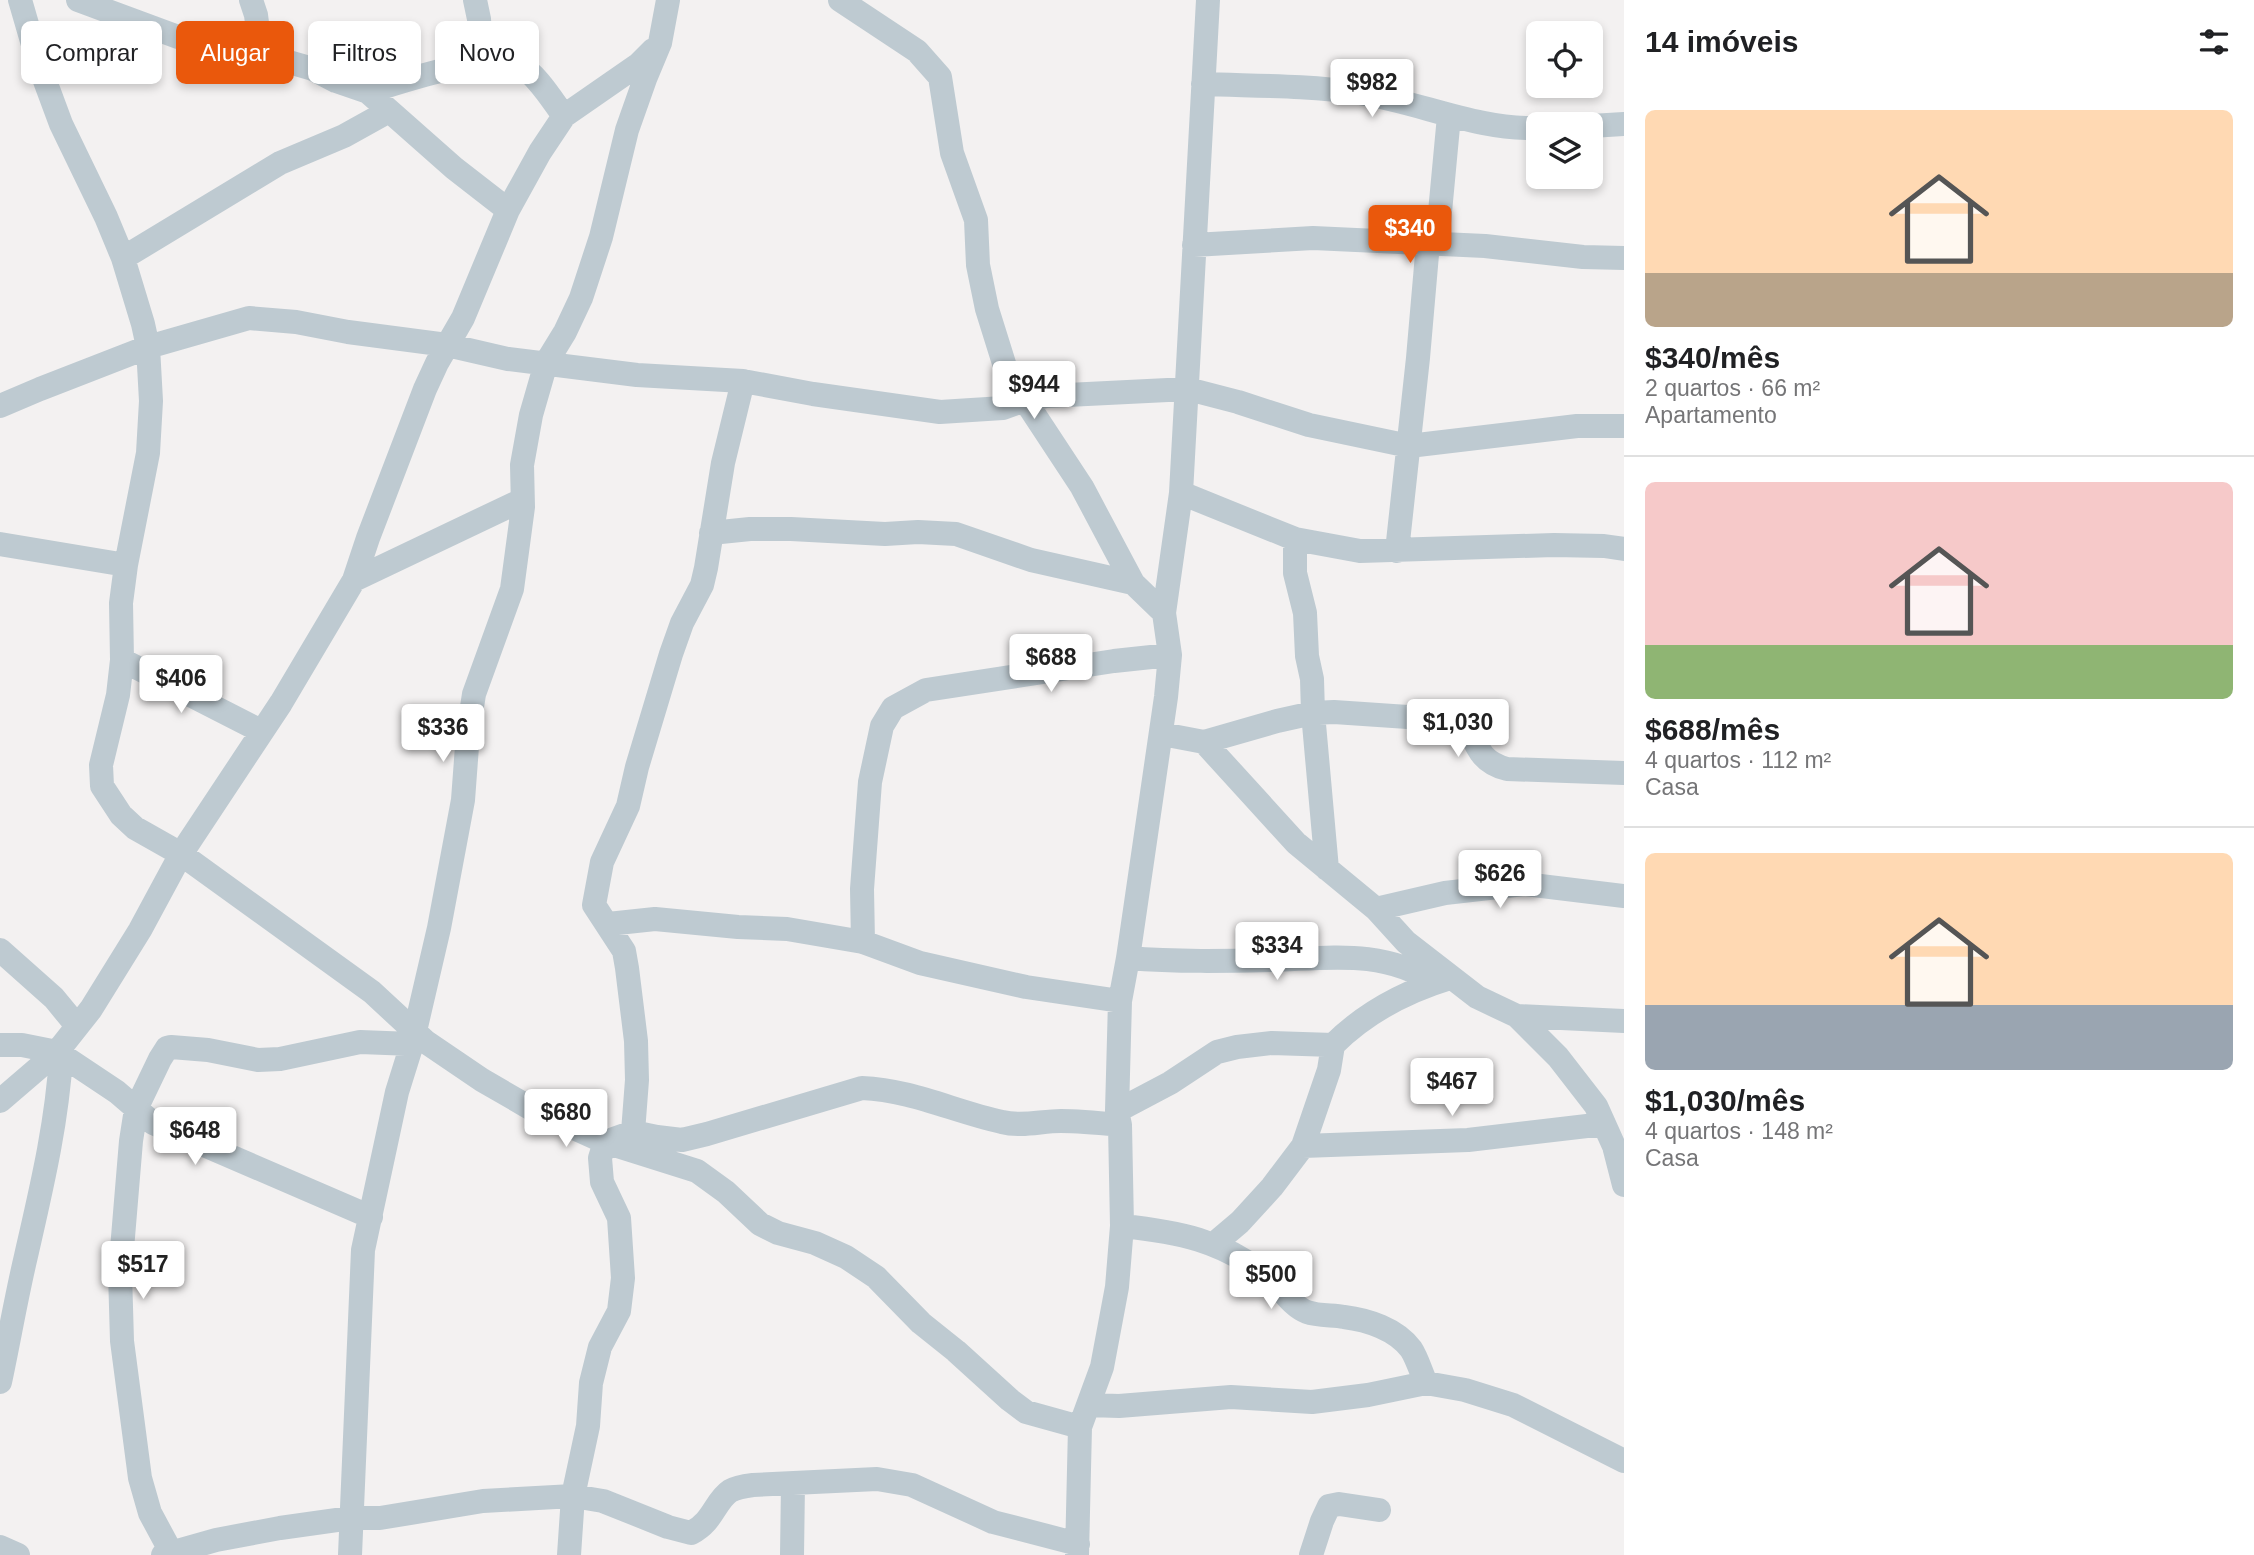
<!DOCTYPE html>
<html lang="pt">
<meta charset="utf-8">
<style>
:root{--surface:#fff;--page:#f2f2f2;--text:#202124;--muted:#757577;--line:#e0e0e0;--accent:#ea580c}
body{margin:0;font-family:Arial,sans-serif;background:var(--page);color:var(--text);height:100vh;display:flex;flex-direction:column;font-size:26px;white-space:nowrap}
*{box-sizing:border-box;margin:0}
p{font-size:23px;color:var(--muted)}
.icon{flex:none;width:38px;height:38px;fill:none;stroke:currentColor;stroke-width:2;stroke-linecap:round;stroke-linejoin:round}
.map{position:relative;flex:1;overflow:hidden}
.details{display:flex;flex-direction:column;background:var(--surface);width:630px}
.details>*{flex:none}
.banner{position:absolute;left:21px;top:21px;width:665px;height:63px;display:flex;gap:14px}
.tools{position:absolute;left:1526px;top:21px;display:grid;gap:14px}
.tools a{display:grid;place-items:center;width:77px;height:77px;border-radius:10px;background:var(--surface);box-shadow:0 4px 10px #0003;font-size:35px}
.price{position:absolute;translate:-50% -60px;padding:0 16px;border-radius:7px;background:#fff;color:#222;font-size:23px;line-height:46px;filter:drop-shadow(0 2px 4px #0008)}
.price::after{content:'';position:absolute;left:50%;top:42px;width:21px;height:16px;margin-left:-10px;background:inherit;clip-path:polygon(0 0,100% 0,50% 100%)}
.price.active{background:var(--accent);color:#fff}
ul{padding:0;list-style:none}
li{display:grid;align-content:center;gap:14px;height:371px;padding:0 21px}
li+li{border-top:2px solid var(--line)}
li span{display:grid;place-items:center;height:217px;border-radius:10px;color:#555}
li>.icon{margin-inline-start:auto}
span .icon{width:126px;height:126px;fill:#fffc;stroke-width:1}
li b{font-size:30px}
h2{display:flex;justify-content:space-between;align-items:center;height:84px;padding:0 21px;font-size:30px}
.chip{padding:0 24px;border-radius:10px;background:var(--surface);box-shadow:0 4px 10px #0003;font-size:24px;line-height:63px}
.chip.active{background:var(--accent);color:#fff}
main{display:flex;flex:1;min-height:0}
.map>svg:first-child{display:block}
</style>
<main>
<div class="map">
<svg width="1624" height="1555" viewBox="0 0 1624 1555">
<rect width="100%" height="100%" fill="#f3f1f1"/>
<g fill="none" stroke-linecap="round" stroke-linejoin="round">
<!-- minor -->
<path stroke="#becad1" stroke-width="24" d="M20,0L38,62L61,124L106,217L123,258L143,324L148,347L151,401L148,453L126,565L121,603L122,660L118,695L101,765L102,786L121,815L135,828L181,854L372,992L426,1042L482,1080L532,1109L605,1142L697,1171L726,1192L760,1224L778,1233L815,1243L846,1257L876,1277L921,1323L956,1351L1010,1400L1026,1412L1080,1427
M78,0L178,37L261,54L313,69L336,81L368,92L454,168L508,210
M251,0L256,15L261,54
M475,0L479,19L482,63
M840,0L917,51L940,77L952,153L976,220L978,265L987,309L1007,373L1082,487L1133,583L1164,613
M1203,84C1254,86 1308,85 1359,93C1420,102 1476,130 1538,128
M368,92C404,81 486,52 521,67C536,73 554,103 564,116
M1591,126L1624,124
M1437,244L1449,116
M1194,245L1313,238L1485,246L1583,257L1624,258
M123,258L280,163L344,136L389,111
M0,406L40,389L148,347L249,318L296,322L348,332L447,345L508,359L637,375L743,381L813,394L940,412L1003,408L1025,400L1047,396L1188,389L1238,402L1309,425L1409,446L1577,426H1624
M1181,493L1295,539L1360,551L1554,545L1604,546L1624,549
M711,533L750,529H791L885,534L918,532L956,534L1031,560L1133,583
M1295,539V573L1305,613L1307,656L1312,679L1313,713L1327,869
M0,544L126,565
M1397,551L1418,358L1428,243
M354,580L522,500
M122,660L261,731
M1162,734L1204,742L1277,721L1313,713L1334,712L1452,720L1466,723C1477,746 1480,762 1507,769L1624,773
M1204,742L1296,843L1376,909L1406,942L1477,997L1517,1016L1558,1057L1596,1106L1614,1146L1624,1185
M1376,909L1445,893L1524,884L1624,896
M608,924L655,919L738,927L787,929L863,942L920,963L1026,987L1120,1001
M863,942L862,889L870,782L882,726L893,708L926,690L1114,661L1170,655
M0,950L54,998L77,1026
M1128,958C1177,962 1225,961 1273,960C1331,958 1383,949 1435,983
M1517,1016L1624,1021
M0,1045H22L57,1052L117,1092L153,1123L371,1217
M0,1101L57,1052L91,1009L140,930L181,854L281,703L354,580L368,538L425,389L437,363L463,318L508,210L540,152L564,116L639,64L653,50
M1117,1111L1170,1083L1217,1052L1237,1047L1272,1043L1333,1045C1366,1012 1407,991 1450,978
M633,1132L637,1080L636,1041L627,968L624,951L594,905L602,862L628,806L637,767L671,654L682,623L702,585L706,568L723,463L743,381
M1303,1146L1468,1140L1604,1124
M1122,1226C1179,1232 1221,1240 1267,1276C1280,1286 1291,1306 1307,1312C1318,1316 1333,1315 1344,1317C1368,1320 1396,1329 1411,1349C1417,1358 1421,1372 1426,1383
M1214,1244L1240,1222L1272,1187L1303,1146L1329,1070L1333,1045
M0,1382C9,1340 16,1298 26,1256C41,1190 57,1124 61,1056
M1089,1405L1119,1406L1231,1397L1312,1402L1368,1395L1426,1383L1465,1390L1513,1405L1624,1461
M0,1547L18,1555
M171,1552L150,1513L140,1478L122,1341L120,1273L131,1141L136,1109L160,1059L167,1048L171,1047L208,1050L258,1060L280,1059L360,1042L412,1044
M163,1555L216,1540L280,1528L351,1518H380L483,1501L573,1496L603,1501L668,1527L691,1533C714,1521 715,1501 730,1491C737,1487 745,1486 753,1485L877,1479L912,1485L993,1522L1078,1544
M350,1555L363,1250L397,1092L412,1044L439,928L463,800L468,733L474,694L512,589L523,507L522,465L531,415L546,363L565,332L581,298L601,237L627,130L645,79L660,43L668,0
M569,1555L573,1496L588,1426L591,1383L600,1347L619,1311L623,1278L619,1218L602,1182L600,1158L605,1142L633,1132L657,1137L682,1140L707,1134L862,1088C912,1090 955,1112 1002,1122C1022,1127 1041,1121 1061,1121C1081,1121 1100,1123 1120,1125
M792,1555L793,1484
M1077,1555L1080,1427L1102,1367L1117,1287L1122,1226L1120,1125L1117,1111L1120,1001L1128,958L1166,697L1170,655L1164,613L1181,493L1208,0
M1311,1555L1322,1521L1329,1506L1339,1504L1379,1510"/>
</g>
</svg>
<div class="tools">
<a><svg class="icon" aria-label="locate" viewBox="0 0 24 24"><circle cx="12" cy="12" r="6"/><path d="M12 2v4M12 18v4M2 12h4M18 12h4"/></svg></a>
<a><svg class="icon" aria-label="layers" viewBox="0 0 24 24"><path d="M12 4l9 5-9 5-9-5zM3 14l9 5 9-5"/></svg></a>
</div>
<b class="price" style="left:1372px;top:119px">$982</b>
<b class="price active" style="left:1410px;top:265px">$340</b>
<b class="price" style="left:1034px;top:421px">$944</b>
<b class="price" style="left:1051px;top:694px">$688</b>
<b class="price" style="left:181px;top:715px">$406</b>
<b class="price" style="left:1458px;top:759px">$1,030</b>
<b class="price" style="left:443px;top:764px">$336</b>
<b class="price" style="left:1500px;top:910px">$626</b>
<b class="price" style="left:1277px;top:982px">$334</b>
<b class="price" style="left:1452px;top:1118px">$467</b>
<b class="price" style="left:566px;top:1149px">$680</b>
<b class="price" style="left:195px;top:1167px">$648</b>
<b class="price" style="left:143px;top:1301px">$517</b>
<b class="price" style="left:1271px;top:1311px">$500</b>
<div class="banner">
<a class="chip">Comprar</a>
<a class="chip active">Alugar</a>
<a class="chip">Filtros</a>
<a class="chip">Novo</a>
</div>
</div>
<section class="details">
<h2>14 imóveis<svg class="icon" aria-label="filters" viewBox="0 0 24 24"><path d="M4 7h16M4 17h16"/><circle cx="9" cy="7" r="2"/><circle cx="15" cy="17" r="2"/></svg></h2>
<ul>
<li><span style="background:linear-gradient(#ffd9b3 75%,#b9a48a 0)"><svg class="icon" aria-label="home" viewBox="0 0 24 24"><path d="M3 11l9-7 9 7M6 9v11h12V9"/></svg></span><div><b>$340/mês</b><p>2 quartos · 66 m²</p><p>Apartamento</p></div></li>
<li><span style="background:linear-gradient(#f6c9c9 75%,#8fb573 0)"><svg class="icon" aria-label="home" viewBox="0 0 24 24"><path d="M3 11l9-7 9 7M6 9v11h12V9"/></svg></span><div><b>$688/mês</b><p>4 quartos · 112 m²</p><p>Casa</p></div></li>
<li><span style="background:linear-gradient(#ffd9b3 70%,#9aa5b1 0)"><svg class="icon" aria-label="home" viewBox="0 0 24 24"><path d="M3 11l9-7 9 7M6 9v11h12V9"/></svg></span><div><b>$1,030/mês</b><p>4 quartos · 148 m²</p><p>Casa</p></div></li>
</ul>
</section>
</main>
